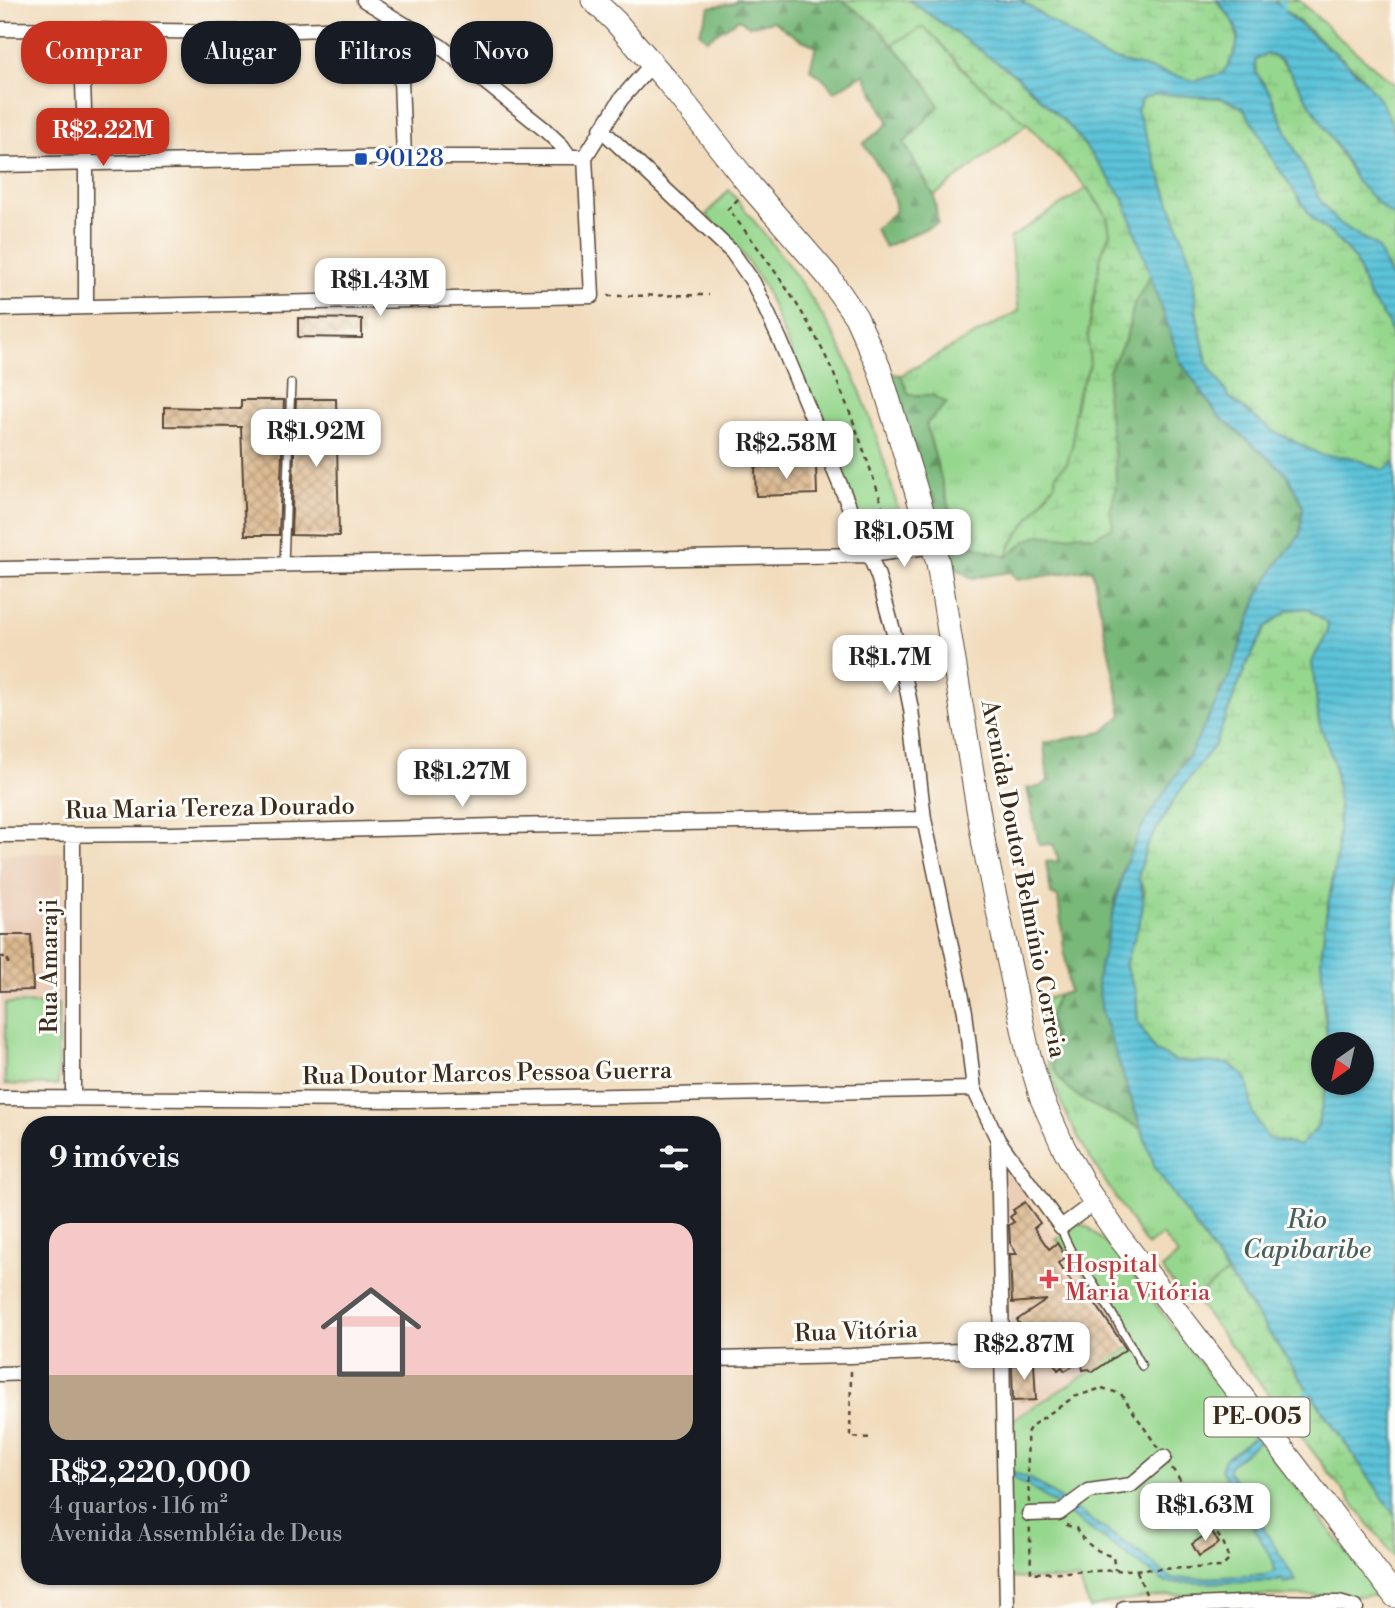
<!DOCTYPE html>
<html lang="pt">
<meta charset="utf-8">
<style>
:root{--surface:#171b24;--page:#242831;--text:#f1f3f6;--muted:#9ea1a6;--accent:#c8321e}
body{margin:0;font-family:"Libre Bodoni",serif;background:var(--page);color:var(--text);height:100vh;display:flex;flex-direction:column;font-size:26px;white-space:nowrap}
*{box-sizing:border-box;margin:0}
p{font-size:23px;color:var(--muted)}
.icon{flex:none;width:38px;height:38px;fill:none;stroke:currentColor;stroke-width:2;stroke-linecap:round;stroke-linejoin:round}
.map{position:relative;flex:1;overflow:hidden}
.drawer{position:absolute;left:21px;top:1116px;width:700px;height:469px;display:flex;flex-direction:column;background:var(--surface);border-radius:28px;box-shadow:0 2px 5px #0004}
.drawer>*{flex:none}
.top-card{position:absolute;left:21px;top:21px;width:700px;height:63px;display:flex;gap:14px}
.needle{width:46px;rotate:214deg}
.buttons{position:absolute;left:1311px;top:1032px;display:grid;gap:14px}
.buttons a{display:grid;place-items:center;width:63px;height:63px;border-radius:50%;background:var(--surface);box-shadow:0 2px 5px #0004;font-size:35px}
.price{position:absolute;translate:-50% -60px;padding:0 16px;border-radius:14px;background:#fff;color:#222;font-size:23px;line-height:46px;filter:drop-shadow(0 2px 4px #0008)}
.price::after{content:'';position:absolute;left:50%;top:42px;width:21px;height:16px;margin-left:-10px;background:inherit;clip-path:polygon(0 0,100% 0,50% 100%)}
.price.on{background:var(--accent);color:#fff}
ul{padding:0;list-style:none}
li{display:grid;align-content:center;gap:14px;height:371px;padding:0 28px}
li span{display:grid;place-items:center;height:217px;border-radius:21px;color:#555}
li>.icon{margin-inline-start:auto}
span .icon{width:126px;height:126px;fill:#fffc;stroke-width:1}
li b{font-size:30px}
h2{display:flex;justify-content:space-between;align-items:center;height:84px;padding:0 28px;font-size:30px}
.chip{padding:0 24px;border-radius:28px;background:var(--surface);box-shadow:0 2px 5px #0004;font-size:24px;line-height:63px}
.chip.on{background:var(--accent);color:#fff}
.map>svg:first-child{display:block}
</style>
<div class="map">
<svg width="1395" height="1608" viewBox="0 0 1395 1608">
<defs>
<pattern id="grass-tufts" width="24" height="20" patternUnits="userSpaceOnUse" patternTransform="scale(1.75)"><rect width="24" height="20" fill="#96d78e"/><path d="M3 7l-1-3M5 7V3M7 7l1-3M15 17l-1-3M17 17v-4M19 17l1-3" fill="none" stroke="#82b97a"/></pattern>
<pattern id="forest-firs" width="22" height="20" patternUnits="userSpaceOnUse" patternTransform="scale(1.75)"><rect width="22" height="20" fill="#78b879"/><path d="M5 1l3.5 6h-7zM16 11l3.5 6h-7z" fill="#649663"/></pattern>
<pattern id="wetland-marsh" width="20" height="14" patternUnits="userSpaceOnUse" patternTransform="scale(1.75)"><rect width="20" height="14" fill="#96d78e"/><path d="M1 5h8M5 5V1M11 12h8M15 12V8" fill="none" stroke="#82b97a"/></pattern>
<pattern id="water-rules" width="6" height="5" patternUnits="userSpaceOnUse" patternTransform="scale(1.75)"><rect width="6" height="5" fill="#5cc3d9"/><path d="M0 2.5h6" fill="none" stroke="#4d9faf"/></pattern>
<pattern id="building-cross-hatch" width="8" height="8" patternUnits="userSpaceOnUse" patternTransform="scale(1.75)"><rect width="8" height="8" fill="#dcb990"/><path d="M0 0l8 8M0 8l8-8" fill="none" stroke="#b49775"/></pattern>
</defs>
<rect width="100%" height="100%" fill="#fdfcf7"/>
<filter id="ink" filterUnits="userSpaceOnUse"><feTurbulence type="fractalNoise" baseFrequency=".0143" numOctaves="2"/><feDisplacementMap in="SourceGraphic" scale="14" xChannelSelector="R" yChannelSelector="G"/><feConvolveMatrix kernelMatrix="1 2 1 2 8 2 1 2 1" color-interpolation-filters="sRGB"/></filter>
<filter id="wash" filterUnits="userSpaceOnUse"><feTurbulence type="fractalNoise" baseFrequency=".00686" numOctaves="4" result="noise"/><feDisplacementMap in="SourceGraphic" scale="28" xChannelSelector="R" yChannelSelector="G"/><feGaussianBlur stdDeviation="1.57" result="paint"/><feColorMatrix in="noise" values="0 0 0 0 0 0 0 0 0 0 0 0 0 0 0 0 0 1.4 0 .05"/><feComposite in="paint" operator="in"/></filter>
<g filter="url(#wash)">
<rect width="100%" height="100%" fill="#f1dbbc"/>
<!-- built -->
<path fill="#eaceb7" d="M63,852L62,1087H0V854Z
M1007,1173L1012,1177L1056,1239L1118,1316L1136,1344L1012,1417L1009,1325L1012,1303L1006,1252L1004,1174Z"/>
<!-- grass -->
<path fill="url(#grass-tufts)" stroke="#688056" stroke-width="2" d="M923,27L937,39L969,76L1027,124L934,196L904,143L925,82L892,44Z
M1087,188L1107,216L1110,233L1101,255L1088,335L1090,365L1078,393L1074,415L1073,443L1067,465L1056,474L1055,483L1011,545L1007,557L958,541L926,424L946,403L932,395H909L901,375L1019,311L1010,238Z
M1059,995C1045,1016 1055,1031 1051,1053L1092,1105L1141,1128L1155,1168L1227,1273L1188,1304L1162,1269L1178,1255L1162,1235L1147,1246C1116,1196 1078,1147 1057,1092C1046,1063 1042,1032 1037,1002Z"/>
<!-- forest -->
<path fill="url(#forest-firs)" stroke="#5a714c" stroke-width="2" d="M737,0H842L876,25L925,82L939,106L904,143L934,196L938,223L885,247L875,229L896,211C894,189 876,161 863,144L889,123L864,74L834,92L826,81L810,69L816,46L798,38L773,21L749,26L739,19L707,39L699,32L710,7L734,3Z
M1151,274L1180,361L1218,415L1287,474L1303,506L1300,535L1277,564L1258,596L1230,675L1191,752L1125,865L1115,900L1109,939L1102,1013L1141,1128C1109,1113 1051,1095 1051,1052C1051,1047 1054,1041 1054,1036C1053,1032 1051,1029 1050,1026C1048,1016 1053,1003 1059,995L1069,992L1058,897L1051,894L1046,862L1059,861L1053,844L1039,845L1027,788L1039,787L1048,781L1044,743L1103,732L1122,715L1092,569L1017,580L1010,572L972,578L951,566L891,373L901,375L909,395H932L947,403L926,424L958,541L1007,557L1026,541L1039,535L1060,537L1113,527L1110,511L1116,486L1115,459L1106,396L1109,370L1126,338L1134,304Z"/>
<!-- wetland -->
<path fill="url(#wetland-marsh)" stroke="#688056" stroke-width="2" d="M842,0H909L920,7L1018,77L1074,131L1123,197L1151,274L1134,304L1126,338L1109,370L1106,396L1115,459L1116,486L1110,511L1113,527L1094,537L1082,534L1060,537L1039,535L1026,541L1007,557L1011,545L1055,483L1056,474L1067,464L1073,443L1074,415L1078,393L1090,365L1088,335L1101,255L1110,233L1107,216L1091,192L1027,124L969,76L937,39L923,27L892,44L876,25Z
M1020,0H1216L1236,25L1238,52L1223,73L1196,81L1104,57Z
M1274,0H1299L1337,36L1395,85V132L1384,110L1360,74Z
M1267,53C1290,64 1296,79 1309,100C1333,138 1357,194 1395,216V286L1377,247L1336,221L1320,200L1290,140L1270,93L1256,73L1255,60Z
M1157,94L1221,98L1242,107L1258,131L1269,154L1313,219L1335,237L1355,260L1368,295L1388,322L1395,349V462L1383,471L1350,457L1321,455L1271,430L1230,398L1207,363L1196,311L1193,268L1137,110L1143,97Z
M1307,608L1328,624L1327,634L1312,661L1319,722L1334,763L1339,804L1337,856L1325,922L1323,1005L1328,1045H1323V1083H1327L1317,1128L1299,1146L1267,1138L1252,1112L1247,1079L1231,1064L1175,1061L1154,1050L1138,1022L1136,992L1125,965L1145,891L1138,878L1146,847L1177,795L1215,744L1246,666L1266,626L1289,610Z
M1227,1273L1395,1515V1558L1194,1298Z"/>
<!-- park -->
<path fill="#96d78e" stroke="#688056" stroke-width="2" d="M729,190C773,244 817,298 847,361C874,418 889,479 907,539L903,542L871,546L764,286L738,247L706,215Z
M5,1003L58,1004V1085L5,1084Z
M1077,1222L1088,1227L1119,1256L1263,1446L1382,1596L1169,1595L1110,1603L1090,1608L1079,1580L1005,1578L1004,1425L1135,1344L1118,1316L1056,1239Z"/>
<!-- water -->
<path fill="url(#water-rules)" stroke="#4c767c" stroke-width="2" fill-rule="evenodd" d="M909,0H1020L1104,57L1196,81L1223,73C1245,41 1242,28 1216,0H1274C1314,44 1374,69 1394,130C1395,145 1395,198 1395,216L1385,210L1356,181L1346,161L1283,61L1267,53L1255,60L1256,73L1270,93L1290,140L1320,200L1336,221L1377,247L1395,286V349L1388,322L1368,295L1355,260L1335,237L1313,219L1269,154L1258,131L1242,107L1221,98L1157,94L1143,98L1137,110L1193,268L1196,311L1207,363L1230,398L1271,430L1321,455L1350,457L1383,470L1395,462V1515L1155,1168L1102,1013L1097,979L1125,865L1142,827L1191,752L1230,675L1258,596L1277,564L1300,535L1303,506L1287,474L1218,415L1180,361L1123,197L1074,131L1018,77ZM1307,608L1328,624L1327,634L1312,661L1319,722L1334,763L1339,804L1337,856L1325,922L1321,960L1328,1045H1362V1083H1327L1317,1128L1299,1146L1267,1138L1252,1112L1247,1079L1230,1064L1175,1061L1154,1050L1138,1022L1136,992L1125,965C1133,936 1152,907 1138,878L1146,847L1177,795L1215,744L1246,666L1266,627L1289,610Z
M1256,1436L1260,1441L1232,1463L1228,1470L1296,1581L1285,1583L1280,1579L1277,1582L1166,1583L1036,1491L1007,1474V1469L1034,1481L1141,1554L1172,1579L1266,1575L1275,1571L1273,1561L1221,1470L1225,1459Z"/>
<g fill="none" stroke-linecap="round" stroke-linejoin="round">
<!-- stream -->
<path stroke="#5cc3d9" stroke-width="4.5" d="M1281,12L1283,9L1282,0
M1291,1408L1313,1387"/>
</g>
<g id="blocks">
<!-- building -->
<path fill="url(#building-cross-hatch)" d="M298,318L362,319V338L298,337Z
M296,399H336L339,536L291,535Z
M241,400H284L279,535H245L241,427L164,426V407L241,409Z
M816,466L817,494L756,496L755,467Z
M0,935H31L33,990L0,991Z
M1025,1202L1040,1223L1034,1228L1049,1249L1057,1243L1066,1257L1058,1263L1083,1298L1089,1294L1126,1349L1093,1372L1089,1369L1083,1370L1081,1361L1065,1371L1062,1367L1058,1370L1032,1328V1343L1017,1320L1047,1300L1012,1303L1010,1254H1017L1010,1243L1009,1225L1014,1222L1010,1217L1015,1213L1013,1210Z
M1034,1363L1036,1400L1013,1401L1012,1365Z
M1211,1531L1219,1543L1199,1556L1192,1544Z"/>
</g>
</g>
<g filter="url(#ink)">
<use href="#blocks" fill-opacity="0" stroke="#564536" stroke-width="2"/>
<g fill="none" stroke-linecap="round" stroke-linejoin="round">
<!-- lane casing -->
<g stroke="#564536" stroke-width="10">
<path id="lane" d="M284,564L291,383
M1061,1227C1066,1247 1077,1259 1088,1275C1107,1305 1126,1335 1142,1366"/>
</g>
<!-- street casing -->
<g stroke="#564536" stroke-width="17">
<path id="street" d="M364,0L440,46L544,129L562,146L569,156
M399,28L404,157
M0,29L236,32L408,26
M81,30L86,163V307
M601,129L732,252L753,282L780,340L878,576L901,659L911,709L924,819L965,1012L974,1089L998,1140L1061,1227L1095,1202
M0,165L404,157H585
M0,309L592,296L585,157L621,99L652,64
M0,569L870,555L933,546
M0,835L170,834L496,826L924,819
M73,1097V835
M0,1098L407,1100L974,1089
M998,1141L1007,1608
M712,1359L851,1356L1002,1349
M0,1374L30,1373
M1029,1514L1059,1513L1089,1491L1131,1485L1164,1457
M1124,1608L1264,1602L1339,1603L1356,1608"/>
</g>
<!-- primary casing -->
<g stroke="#564536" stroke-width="25">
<path id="primary" d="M593,0L615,21L668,82L751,187L828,276L856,317L879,368L938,563L984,845L1028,1052L1042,1099L1063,1146L1087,1190L1120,1238L1395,1596"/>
</g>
<!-- path -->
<path stroke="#564536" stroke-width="2.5" stroke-dasharray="5 5" stroke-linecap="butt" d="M738,199L728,209C758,247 787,286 811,328C846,391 871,470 893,539
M608,296L709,295
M0,957H8V969
M851,1371L850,1437L872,1438
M1102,1388L1121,1394L1224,1544L1229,1560L1222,1567L1031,1573L1027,1433L1031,1426L1074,1397Z
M1066,1525L1076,1528C1083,1543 1098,1552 1113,1557L1115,1570
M1137,1571L1146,1594"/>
<!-- lane -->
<use href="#lane" stroke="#fff" stroke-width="7"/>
<!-- street -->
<use href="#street" stroke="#fff" stroke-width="14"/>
<!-- primary -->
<use href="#primary" stroke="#fff" stroke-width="23"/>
</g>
</g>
<!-- markers -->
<rect fill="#1a4fb4" stroke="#fdfcf7" stroke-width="2.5" x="354" y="152" width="14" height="14" rx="3.5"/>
<path fill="#e0444e" stroke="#fdfcf7" stroke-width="2.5" d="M1045.5 1268.5h7v7h7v7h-7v7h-7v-7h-7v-7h7z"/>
<g text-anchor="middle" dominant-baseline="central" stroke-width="6" stroke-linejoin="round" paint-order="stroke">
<!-- shield labels -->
<rect fill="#fdfcf7" stroke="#75695f" stroke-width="2" x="1204.5" y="1397.5" width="105" height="39" rx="5"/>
<g font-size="23" font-weight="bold" fill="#3b2a1e">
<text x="1257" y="1417">PE-005</text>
</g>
<!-- transit labels -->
<g font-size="24" fill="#164399" stroke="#fdfcf7" text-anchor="start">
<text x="375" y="159">90128</text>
</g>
<!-- street labels -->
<g font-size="24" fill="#3b2a1e" stroke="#fdfcf7">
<text transform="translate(210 809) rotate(-1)">Rua Maria Tereza Dourado</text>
<text transform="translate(1023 879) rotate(79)">Avenida Doutor Belmínio Correia</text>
<text transform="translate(50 966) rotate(-90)">Rua Amaraji</text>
<text transform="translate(487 1074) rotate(-1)">Rua Doutor Marcos Pessoa Guerra</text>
<text transform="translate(856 1332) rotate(-2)">Rua Vitória</text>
</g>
<!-- health labels -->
<g font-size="24" fill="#be3a42" stroke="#fdfcf7" text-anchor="start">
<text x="1065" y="1265">Hospital<tspan x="1065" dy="28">Maria Vitória</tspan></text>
</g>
<!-- water labels -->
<g font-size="26" font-style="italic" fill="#47605f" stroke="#fdfcf7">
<text x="1307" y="1220">Rio<tspan x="1307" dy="30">Capibaribe</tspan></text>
</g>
</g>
</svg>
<div class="buttons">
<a><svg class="needle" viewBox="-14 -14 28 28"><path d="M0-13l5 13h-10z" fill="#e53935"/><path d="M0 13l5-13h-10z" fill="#9ea1a6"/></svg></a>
</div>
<b class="price on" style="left:103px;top:168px">R$2.22M</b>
<b class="price" style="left:380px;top:318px">R$1.43M</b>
<b class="price" style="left:316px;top:469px">R$1.92M</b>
<b class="price" style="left:786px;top:481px">R$2.58M</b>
<b class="price" style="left:904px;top:569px">R$1.05M</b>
<b class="price" style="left:890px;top:695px">R$1.7M</b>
<b class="price" style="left:462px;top:809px">R$1.27M</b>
<b class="price" style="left:1024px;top:1382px">R$2.87M</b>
<b class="price" style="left:1205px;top:1543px">R$1.63M</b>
<div class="top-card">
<a class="chip on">Comprar</a>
<a class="chip">Alugar</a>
<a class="chip">Filtros</a>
<a class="chip">Novo</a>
</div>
<section class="drawer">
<h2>9 imóveis<svg class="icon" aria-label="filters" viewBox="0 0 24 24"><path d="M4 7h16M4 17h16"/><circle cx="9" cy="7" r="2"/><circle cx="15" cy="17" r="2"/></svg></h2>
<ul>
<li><span style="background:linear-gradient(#f6c9c9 70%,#b9a48a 0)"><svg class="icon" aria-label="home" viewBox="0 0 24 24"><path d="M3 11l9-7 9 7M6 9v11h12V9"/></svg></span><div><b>R$2,220,000</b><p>4 quartos · 116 m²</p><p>Avenida Assembléia de Deus</p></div></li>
</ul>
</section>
</div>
